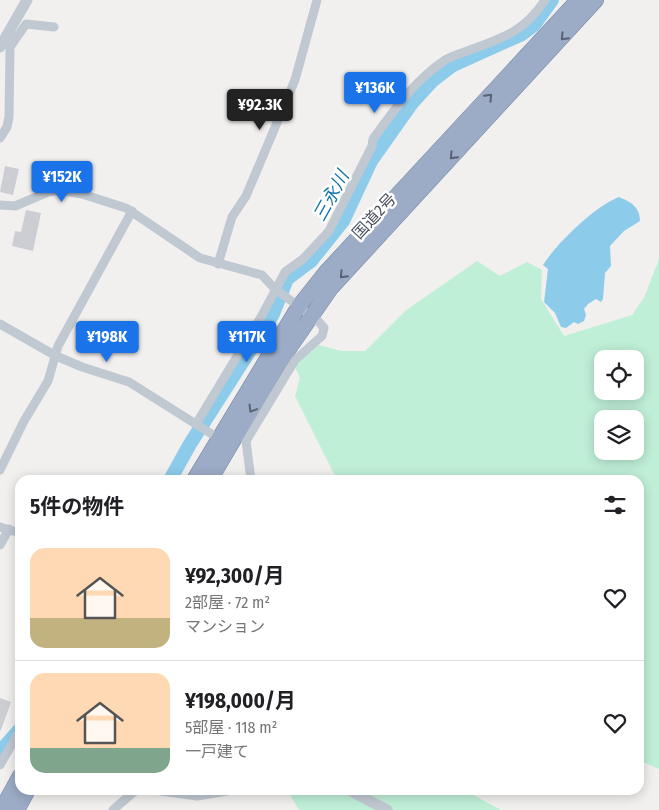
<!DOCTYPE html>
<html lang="ja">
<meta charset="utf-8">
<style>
:root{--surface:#fff;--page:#f2f2f2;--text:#202124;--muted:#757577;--line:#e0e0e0;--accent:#1a73e8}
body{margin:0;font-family:"Fira Sans Condensed","Noto Sans JP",sans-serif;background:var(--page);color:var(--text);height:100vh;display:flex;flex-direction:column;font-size:19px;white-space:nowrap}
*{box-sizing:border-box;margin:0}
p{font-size:16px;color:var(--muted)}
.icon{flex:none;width:28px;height:28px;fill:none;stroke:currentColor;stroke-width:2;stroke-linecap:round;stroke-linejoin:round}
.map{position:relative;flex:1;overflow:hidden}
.panel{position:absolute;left:15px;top:475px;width:629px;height:320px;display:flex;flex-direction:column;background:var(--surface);border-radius:15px;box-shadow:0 2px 12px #0003}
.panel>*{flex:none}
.buttons{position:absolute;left:594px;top:350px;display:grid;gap:10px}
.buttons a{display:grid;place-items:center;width:50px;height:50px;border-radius:10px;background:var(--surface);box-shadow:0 2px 12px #0003;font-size:25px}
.price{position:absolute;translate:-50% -42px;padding:0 11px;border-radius:5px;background:var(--accent);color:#fff;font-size:16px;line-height:32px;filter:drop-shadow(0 1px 2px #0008)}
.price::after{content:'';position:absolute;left:50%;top:30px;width:15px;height:11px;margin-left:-8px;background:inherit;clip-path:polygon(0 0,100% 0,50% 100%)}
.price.current{background:#222;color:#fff}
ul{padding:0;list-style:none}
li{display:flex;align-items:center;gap:15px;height:125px;padding:0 15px}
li+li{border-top:1px solid var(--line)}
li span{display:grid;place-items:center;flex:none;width:140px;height:100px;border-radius:15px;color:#555}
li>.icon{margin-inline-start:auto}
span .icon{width:60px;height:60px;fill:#fffc;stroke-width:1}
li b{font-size:21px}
h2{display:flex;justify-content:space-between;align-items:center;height:60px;padding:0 15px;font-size:21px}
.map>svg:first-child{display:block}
</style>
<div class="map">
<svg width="659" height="810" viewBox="0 0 659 810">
<rect width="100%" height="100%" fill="#f2f0ef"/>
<!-- green -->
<path fill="#bfefd7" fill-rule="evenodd" d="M659,259V769L639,760V480H337L295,396L300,378L294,365L319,345L341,351H365L405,311L477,261L500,276L527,262L542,270L541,299L564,336L632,315L644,298ZM602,359H635V391H602ZM602,419H635V451H602Z
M287,790H464L501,810H299Z"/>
<!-- water -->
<path fill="#8dcbeb" d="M619,197C631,202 640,207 640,221L624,231L610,246L611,266L605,273L603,299L601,302L596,299L588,304L584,309L586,315L584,321L578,324L574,322L566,328L561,327L555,313L544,302L548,269L543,265C557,243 595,206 619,197Z"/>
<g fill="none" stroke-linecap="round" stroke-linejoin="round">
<!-- river -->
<path stroke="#8dcbeb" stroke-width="14" d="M170,480L190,444L273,314L287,279L311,261L343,221L371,161L412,103L432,81L453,65L522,34L534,25L552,0
M0,752L20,729"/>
</g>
<!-- building -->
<path fill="#ccced4" d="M5,166L19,169L13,195L0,192Z
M26,210L41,213L33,251L12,246L15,231L21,232Z
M0,698L11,702L1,730H0Z"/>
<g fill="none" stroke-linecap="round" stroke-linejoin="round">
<!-- trunk casing -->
<g stroke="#7386a9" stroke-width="16">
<path id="trunk" d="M194,480L299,306L326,272L578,0
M210,480L279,363L331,288L596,0
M1,810L20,776
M17,810L28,790"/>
</g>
<!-- minor -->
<path stroke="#c0c8d1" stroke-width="9" d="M0,138L7,127L9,117L10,47L26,24L54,27
M0,205L15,206L48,192L59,190L82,194L126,208L200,258L262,275L274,288L318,321L324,328L322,336L295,360L246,441L251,480
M218,264L232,217L246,196L295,80L317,0
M0,324L56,356L82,367L129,382L218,438
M196,424L261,317L285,272L303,259L329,231L372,146L373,139C395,109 414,81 445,60C453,55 462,53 470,50C503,38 525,31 545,0
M0,470L24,421L48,381L58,346L132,211
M0,527L20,533
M0,545L9,529
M0,765L20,730
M113,810L136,790"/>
<!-- tertiary -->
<path stroke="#c0c8d1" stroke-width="11" d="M0,47L27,0
M161,790L197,795L227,790
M349,790L387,810"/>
<!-- trunk -->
<use href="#trunk" stroke="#9cabc6" stroke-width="15"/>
</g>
<!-- one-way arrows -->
<defs><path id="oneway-chevron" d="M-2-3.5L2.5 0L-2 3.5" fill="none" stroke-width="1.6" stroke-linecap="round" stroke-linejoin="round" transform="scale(1.25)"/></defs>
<g stroke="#596272">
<use href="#oneway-chevron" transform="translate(564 37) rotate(133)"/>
<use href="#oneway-chevron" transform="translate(489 97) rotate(-47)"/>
<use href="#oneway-chevron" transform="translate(453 156) rotate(133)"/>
<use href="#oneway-chevron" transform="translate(343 275) rotate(133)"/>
<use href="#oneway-chevron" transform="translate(252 409) rotate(121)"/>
</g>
<g text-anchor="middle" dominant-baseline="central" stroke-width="5" stroke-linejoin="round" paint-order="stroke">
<!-- street labels -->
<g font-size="16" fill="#48505d" stroke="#fff">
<text transform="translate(374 216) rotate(-47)">国道2号</text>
</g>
<!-- water labels -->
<g font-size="18" font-style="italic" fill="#0f75a9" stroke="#fff">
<text transform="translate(331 196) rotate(-61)">三永川</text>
</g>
</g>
</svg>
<div class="buttons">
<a><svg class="icon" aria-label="locate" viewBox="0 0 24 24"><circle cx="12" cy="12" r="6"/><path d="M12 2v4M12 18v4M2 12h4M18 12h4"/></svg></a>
<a><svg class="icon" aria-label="layers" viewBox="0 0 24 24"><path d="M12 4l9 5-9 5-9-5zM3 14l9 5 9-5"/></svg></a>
</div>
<b class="price" style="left:375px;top:114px">¥136K</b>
<b class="price current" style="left:260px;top:131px">¥92.3K</b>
<b class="price" style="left:62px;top:203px">¥152K</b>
<b class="price" style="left:107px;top:363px">¥198K</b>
<b class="price" style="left:247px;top:363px">¥117K</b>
<section class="panel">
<h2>5件の物件<svg class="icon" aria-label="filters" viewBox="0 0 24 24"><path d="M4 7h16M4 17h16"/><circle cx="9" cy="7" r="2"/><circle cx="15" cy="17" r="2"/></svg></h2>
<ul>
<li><span style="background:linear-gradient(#ffd9b3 70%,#c2b280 0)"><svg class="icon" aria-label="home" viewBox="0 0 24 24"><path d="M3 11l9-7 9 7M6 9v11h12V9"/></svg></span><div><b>¥92,300/月</b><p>2部屋 · 72 m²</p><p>マンション</p></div><svg class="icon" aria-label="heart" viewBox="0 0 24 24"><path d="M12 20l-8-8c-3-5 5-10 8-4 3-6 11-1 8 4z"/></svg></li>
<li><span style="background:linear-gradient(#ffd9b3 75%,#7fa58c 0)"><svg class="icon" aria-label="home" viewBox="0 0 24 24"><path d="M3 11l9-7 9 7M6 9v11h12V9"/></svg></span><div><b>¥198,000/月</b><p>5部屋 · 118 m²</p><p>一戸建て</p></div><svg class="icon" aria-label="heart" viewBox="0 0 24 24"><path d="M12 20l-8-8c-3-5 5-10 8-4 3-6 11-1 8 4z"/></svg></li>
</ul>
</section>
</div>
